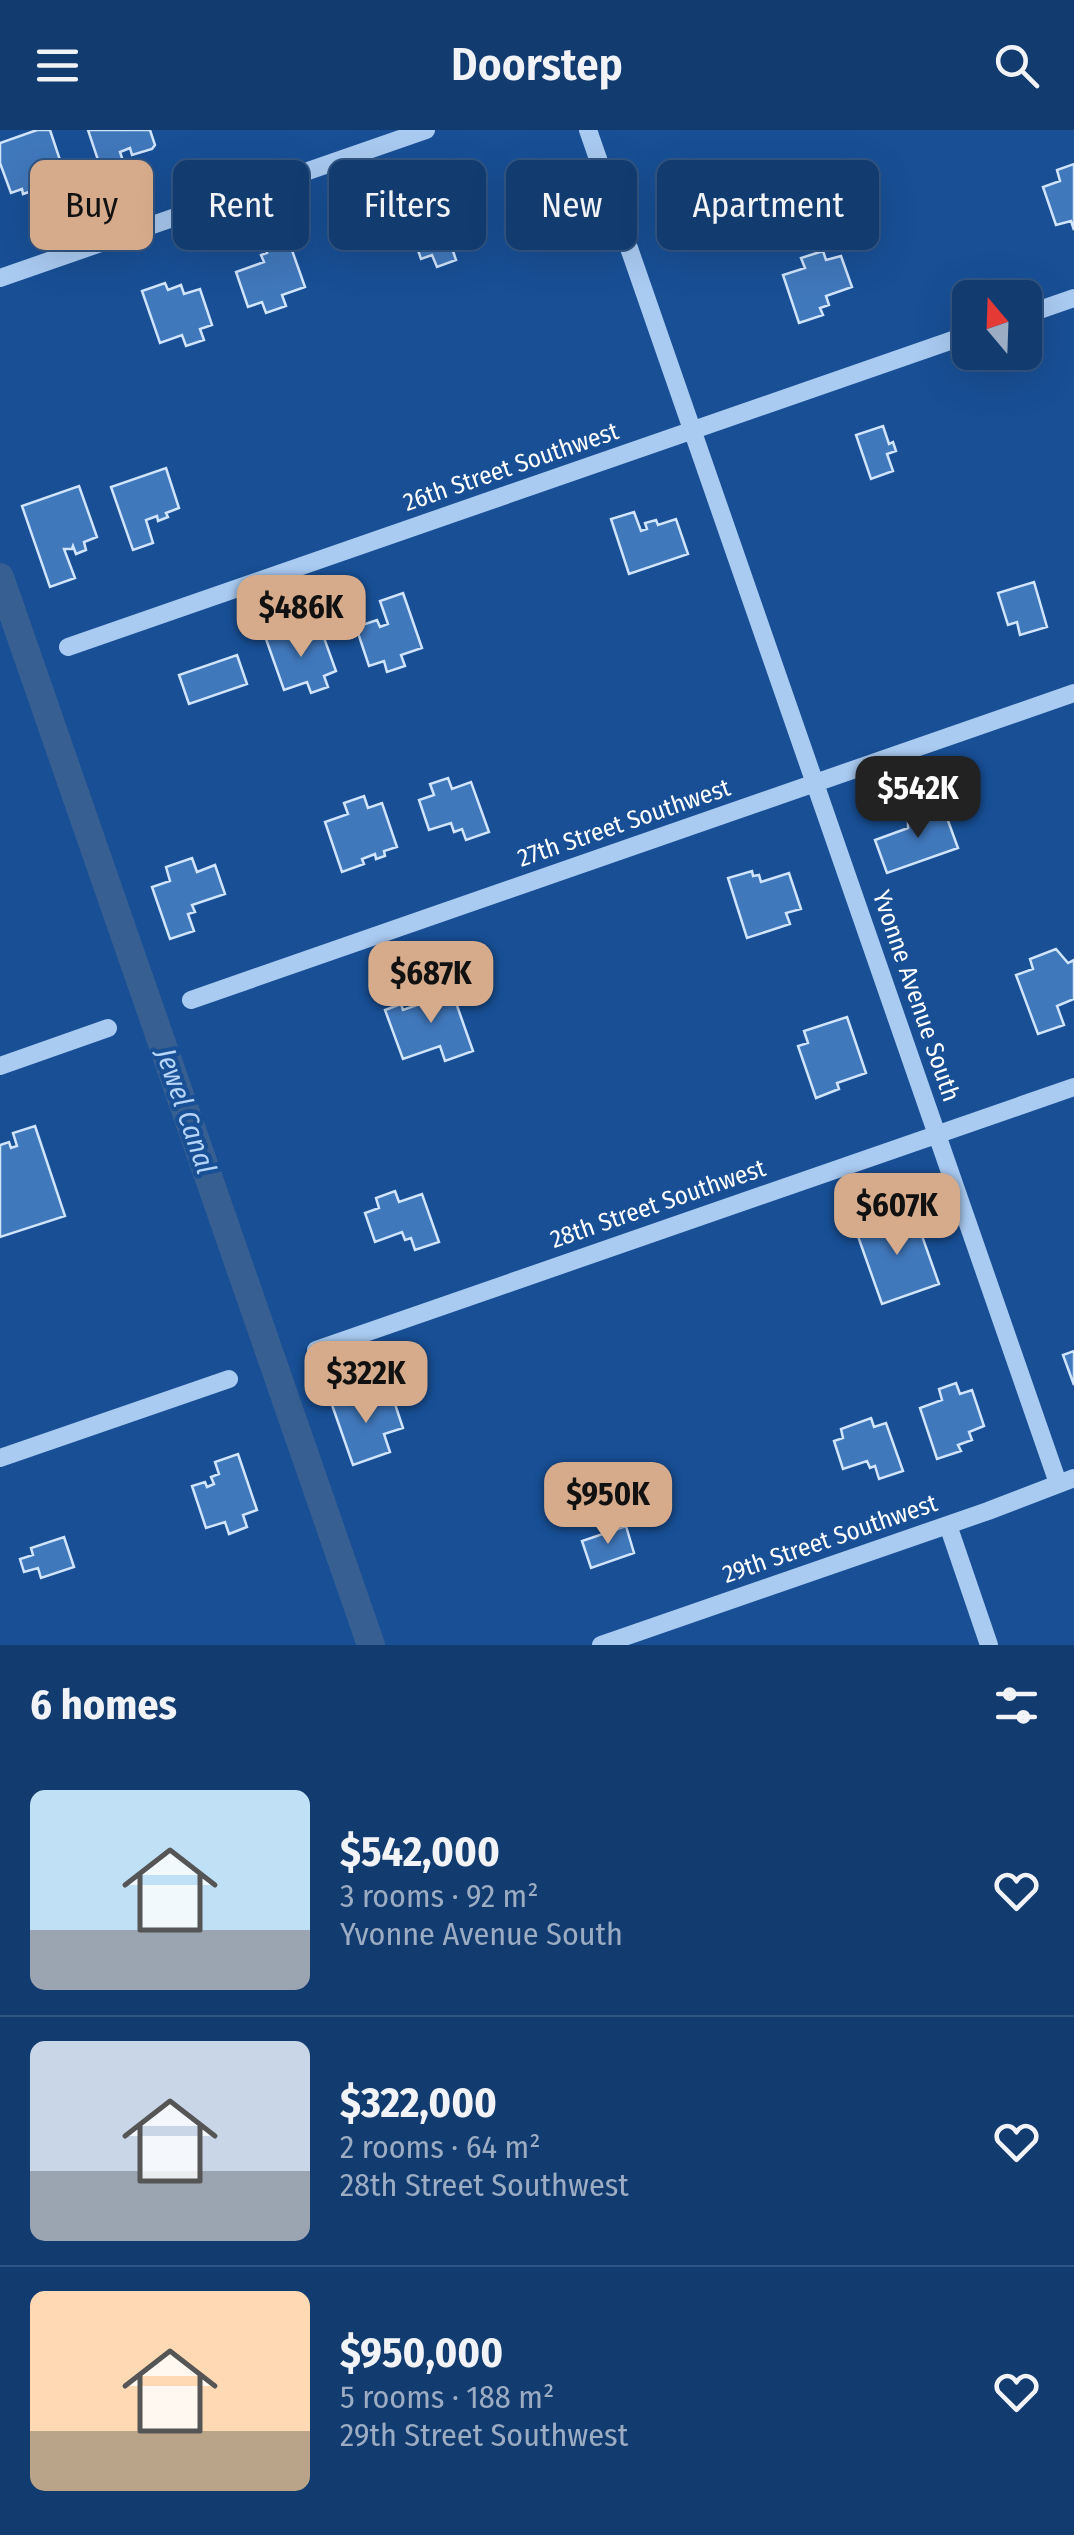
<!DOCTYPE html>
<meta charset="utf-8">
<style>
:root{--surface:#123b70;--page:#1f4678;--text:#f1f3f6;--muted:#9cadc3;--line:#315583;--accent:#d6ab8b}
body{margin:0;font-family:"Fira Sans Condensed",sans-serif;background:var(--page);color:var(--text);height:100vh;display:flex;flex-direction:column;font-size:38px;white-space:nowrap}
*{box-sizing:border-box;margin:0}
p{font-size:32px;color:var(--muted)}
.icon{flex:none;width:55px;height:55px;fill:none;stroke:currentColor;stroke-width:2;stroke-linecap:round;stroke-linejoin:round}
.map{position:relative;height:1515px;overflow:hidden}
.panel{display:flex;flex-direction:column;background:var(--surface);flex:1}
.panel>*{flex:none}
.banner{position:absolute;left:30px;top:30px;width:1015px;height:90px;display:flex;gap:20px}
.needle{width:65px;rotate:341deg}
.buttons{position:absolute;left:952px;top:150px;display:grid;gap:20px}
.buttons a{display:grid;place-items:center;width:90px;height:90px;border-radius:15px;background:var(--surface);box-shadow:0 10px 40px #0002,0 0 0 2px var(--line);font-size:50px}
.price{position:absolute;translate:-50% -85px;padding:0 22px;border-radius:20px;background:var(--accent);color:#111;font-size:32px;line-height:65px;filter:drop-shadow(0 2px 5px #0008)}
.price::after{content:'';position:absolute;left:50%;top:60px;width:30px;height:22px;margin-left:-15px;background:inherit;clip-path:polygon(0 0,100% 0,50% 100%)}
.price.on{background:#222;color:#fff}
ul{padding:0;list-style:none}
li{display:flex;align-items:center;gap:30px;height:250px;padding:0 30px}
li+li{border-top:2px solid var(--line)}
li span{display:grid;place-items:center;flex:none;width:280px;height:200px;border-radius:15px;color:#555}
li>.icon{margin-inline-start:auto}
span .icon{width:120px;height:120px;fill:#fffc;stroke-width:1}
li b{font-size:42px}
h2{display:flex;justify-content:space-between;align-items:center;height:120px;padding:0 30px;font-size:42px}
.tag{padding:0 35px;border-radius:15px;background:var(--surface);box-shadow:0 10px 40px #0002,0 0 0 2px var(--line);font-size:35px;line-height:90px}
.tag.on{background:var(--accent);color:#111}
header{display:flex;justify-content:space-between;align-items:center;height:130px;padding:0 30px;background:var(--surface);font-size:45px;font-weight:600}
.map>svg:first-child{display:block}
</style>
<header><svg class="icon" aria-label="menu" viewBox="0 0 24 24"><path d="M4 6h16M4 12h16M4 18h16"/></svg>Doorstep<svg class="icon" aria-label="search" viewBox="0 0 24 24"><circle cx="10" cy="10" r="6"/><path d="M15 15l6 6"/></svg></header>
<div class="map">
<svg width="1074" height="1515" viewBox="0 0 1074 1515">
<rect width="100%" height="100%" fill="#184f95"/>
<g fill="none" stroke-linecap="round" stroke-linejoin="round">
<!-- canal -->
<path stroke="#375f92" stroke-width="28" d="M0,447L371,1515"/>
</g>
<!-- building -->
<path fill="#4078bc" stroke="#d0e4fc" stroke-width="2.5" d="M37,0H50L67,51L46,58L43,52L30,56L32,61L23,64L22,59L11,63L0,33V13Z
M88,0H150L155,15L152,19L132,25L130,18L120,22L126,40L104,48Z
M1074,34V100L1071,91L1056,95L1043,57L1060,51L1057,40Z
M468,58L485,107L452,118L456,130L437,137L432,125L421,129L406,85L420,81L418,76L429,73L431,77L448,71L446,65Z
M288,109L305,157L282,165L286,176L266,183L262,172L248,177L236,142L264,132L261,125L267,123L265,117Z
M823,121L826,130L841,126L852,157L826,166L829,175L820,178L823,185L799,193L783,145L805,138L801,128Z
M165,153L168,160L181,155L184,164L200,159L212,195L200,199L204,210L186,216L182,205L160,213L142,161Z
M883,296L889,314L893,312L896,321L887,324L893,341L871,349L856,305Z
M166,338L179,378L166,383L168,387L158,391L157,386L146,390L153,413L133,420L111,357Z
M79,356L97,407L84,412L86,420L76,424L73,416L72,419H64L75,448L50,457L22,376Z
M634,382L641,401L647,399L645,393L656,390L658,395L676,389L688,424L629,444L611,389Z
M1034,452L1047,497L1020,505L1017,492L1008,495L998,463Z
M403,463L422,518L401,525L405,536L387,542L384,531L369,536L356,497L377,490L380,497L388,494L380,471Z
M289,501L291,507L304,502L307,511L323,505L336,541L324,546L328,557L311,563L307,552L284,560L266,509Z
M237,525L247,554L189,574L179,545Z
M448,648L452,659L471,652L489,702L466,710L462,699L454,702L451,693L429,700L419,670L434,665L430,654Z
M364,666L368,678L382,673L397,717L384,721L385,726L376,729L375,724L362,729L364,734L342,742L325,692L348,684L344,673Z
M943,677L958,718L887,743L875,710L908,698V689Z
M192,728L197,742L215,735L225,764L192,775L195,782L188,784L194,801L170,809L152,757L170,751L166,737Z
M752,741L753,746L759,745L761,752L789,743L801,779L786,783L790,794L747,808L728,748Z
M1056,819L1068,833L1074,830V869L1057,876L1064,895L1038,904L1016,845L1033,839L1030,829Z
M449,853L473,921L445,931L440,916L403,929L385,880L401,874L403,880L420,874L418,869L427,866L426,862Z
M847,887L866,943L837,953L839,959L816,968L798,916L808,913L804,901Z
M35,996L65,1086L0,1107V1015L9,1012L11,1018L17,1016L13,1003Z
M395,1061L399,1072L422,1064L439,1112L415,1120L411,1108L405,1110L402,1102L375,1112L365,1083L379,1078L376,1068Z
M900,1086L901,1091L915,1086L939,1154L882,1174L854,1095L877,1087L881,1098L892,1094L890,1090Z
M1074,1221V1255L1063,1225Z
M956,1253L960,1264L972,1260L984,1296L969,1302L972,1310L958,1315L961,1321L937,1329L920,1278L942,1270L939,1259Z
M353,1265L357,1275L377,1268L378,1273L393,1268L403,1298L384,1304L390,1322L353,1335L331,1272Z
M871,1288L874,1297L886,1293L903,1341L879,1349L875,1336L870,1338L867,1331L843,1339L834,1311L843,1308L841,1299Z
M238,1324L257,1380L243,1385L247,1397L229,1404L225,1392L206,1398L192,1356L205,1352L207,1357L214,1354L211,1347L219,1344L215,1332Z
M626,1396L634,1423L591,1438L582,1411Z
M64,1407L74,1437L41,1448L38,1438L24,1442L20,1429L33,1425L31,1418Z"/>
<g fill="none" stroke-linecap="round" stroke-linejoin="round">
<!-- minor -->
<path stroke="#a9caf1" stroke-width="18" d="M588,0L1058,1353
M0,148L426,0
M1025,185L1074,168
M68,517L970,204
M191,870L1074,563
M0,936L108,898
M316,1220L1074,957
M0,1328L229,1249
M948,1395L989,1515
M601,1515L988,1381L1074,1348"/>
</g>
<g text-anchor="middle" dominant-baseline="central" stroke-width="8" stroke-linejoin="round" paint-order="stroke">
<!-- street labels -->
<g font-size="25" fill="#fff" stroke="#184f95">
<text transform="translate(511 337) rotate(-19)">26th Street Southwest</text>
<text transform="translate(624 693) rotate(-19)">27th Street Southwest</text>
<text transform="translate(916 866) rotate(71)">Yvonne Avenue South</text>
<text transform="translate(658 1074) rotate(-19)">28th Street Southwest</text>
<text transform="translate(830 1409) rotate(-19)">29th Street Southwest</text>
</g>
<!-- water labels -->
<g font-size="28" font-style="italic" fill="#b5d4f7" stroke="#184f95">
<text transform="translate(186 981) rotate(71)">Jewel Canal</text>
</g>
</g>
</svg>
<div class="buttons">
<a><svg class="needle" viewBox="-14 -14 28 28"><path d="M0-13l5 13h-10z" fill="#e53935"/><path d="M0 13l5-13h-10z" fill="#9cadc3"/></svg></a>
</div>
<b class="price" style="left:301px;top:530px">$486K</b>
<b class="price on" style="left:918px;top:711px">$542K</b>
<b class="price" style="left:431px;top:896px">$687K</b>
<b class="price" style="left:897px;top:1128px">$607K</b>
<b class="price" style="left:366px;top:1296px">$322K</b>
<b class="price" style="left:608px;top:1417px">$950K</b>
<div class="banner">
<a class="tag on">Buy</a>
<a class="tag">Rent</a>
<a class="tag">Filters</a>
<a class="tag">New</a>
<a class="tag">Apartment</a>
</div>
</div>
<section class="panel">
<h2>6 homes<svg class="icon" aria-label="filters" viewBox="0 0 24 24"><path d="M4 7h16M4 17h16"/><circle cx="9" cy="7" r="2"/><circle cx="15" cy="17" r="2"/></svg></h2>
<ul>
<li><span style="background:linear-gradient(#bfe0f5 70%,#9aa5b1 0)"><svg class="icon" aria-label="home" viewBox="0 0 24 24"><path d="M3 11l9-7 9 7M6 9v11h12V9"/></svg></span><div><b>$542,000</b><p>3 rooms · 92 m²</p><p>Yvonne Avenue South</p></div><svg class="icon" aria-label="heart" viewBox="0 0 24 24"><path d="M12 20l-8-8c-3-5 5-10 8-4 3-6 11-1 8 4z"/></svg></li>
<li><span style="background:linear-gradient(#c9d6e8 65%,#9aa5b1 0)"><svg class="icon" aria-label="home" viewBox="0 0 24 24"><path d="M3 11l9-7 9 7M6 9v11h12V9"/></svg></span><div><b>$322,000</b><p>2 rooms · 64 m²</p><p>28th Street Southwest</p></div><svg class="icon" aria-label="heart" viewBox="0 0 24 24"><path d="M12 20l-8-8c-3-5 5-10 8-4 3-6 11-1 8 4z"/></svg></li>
<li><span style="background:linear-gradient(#ffd9b3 70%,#b9a48a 0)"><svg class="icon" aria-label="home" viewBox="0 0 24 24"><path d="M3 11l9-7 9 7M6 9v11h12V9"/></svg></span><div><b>$950,000</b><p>5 rooms · 188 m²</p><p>29th Street Southwest</p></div><svg class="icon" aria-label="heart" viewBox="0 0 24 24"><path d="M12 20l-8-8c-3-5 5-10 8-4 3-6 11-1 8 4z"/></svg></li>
</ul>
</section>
